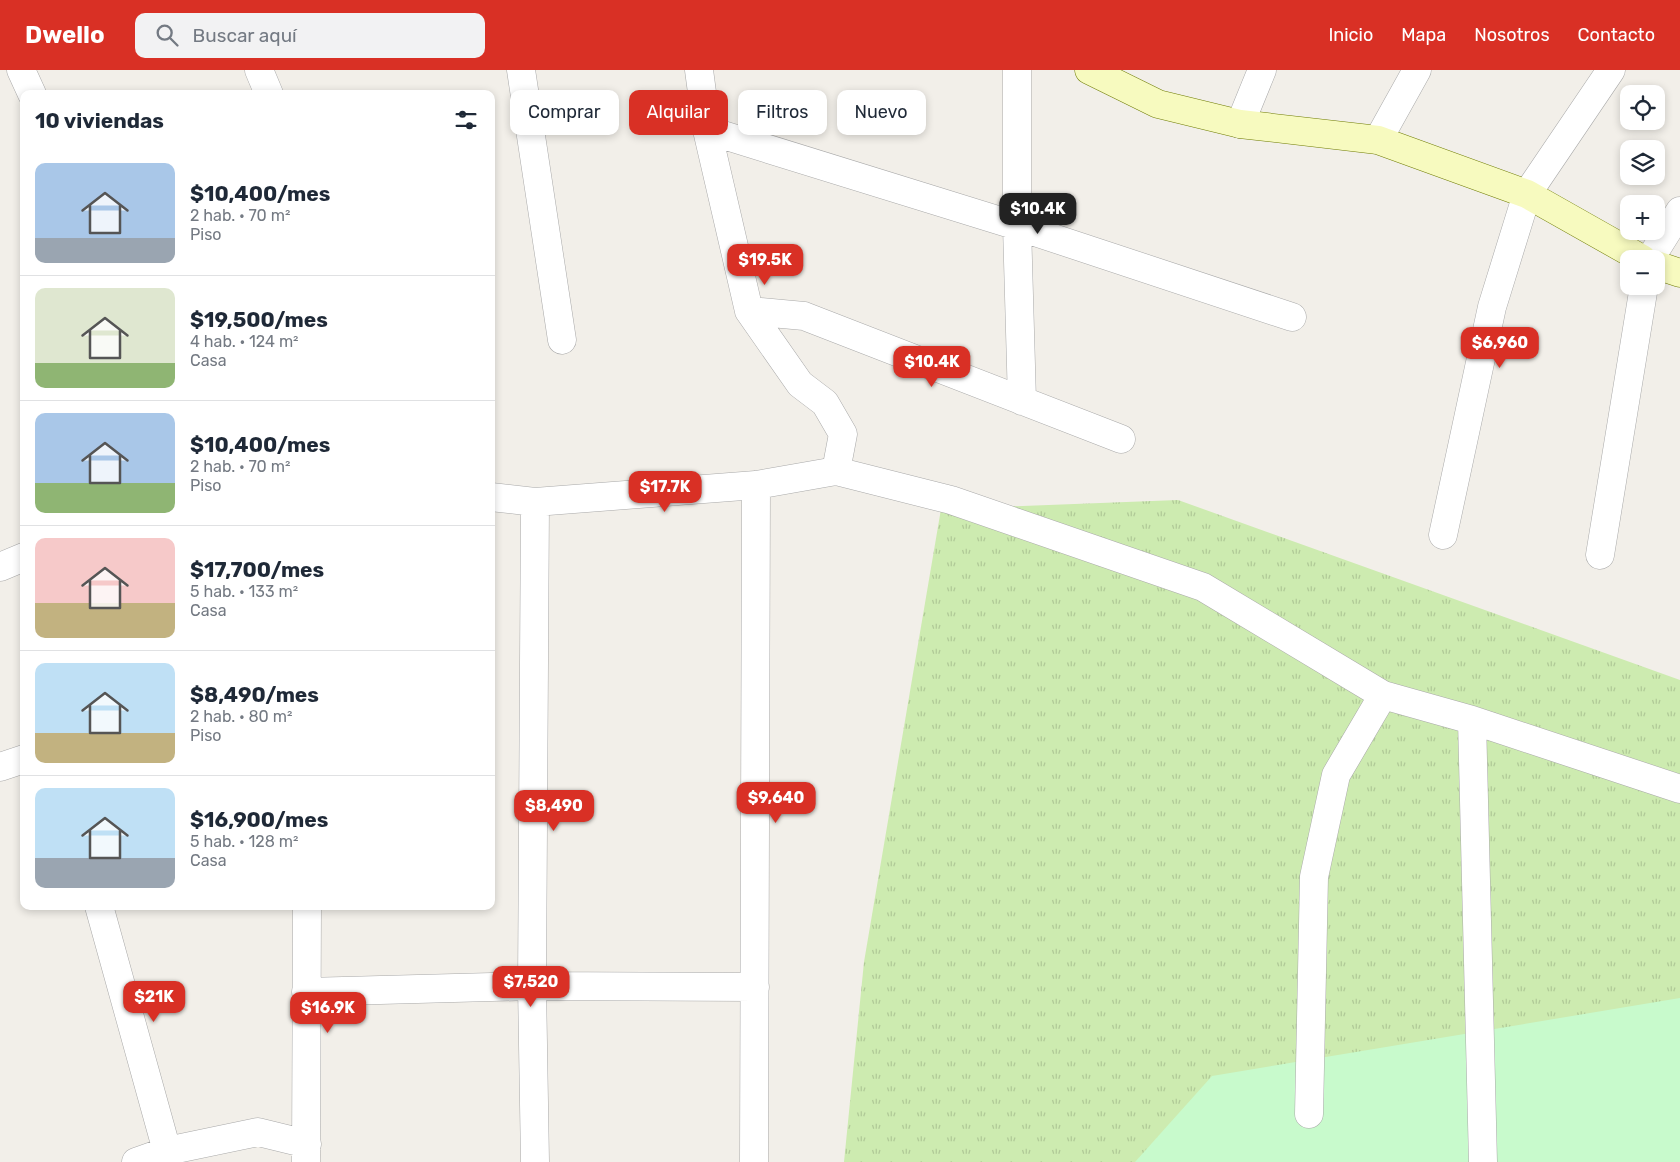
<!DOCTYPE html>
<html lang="es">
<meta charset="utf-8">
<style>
:root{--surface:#fff;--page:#f2f2f3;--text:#1f2937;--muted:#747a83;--line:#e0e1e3;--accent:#d93025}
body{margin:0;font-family:Rubik,sans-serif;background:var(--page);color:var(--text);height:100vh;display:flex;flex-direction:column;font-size:19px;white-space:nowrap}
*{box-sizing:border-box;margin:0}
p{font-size:16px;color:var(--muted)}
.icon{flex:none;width:28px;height:28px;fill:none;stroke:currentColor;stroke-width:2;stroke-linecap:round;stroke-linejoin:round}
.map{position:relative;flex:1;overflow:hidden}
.panel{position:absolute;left:20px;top:20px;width:475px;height:820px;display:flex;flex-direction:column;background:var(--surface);border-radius:10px;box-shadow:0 2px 8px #0003}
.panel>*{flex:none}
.banner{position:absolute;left:510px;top:20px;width:475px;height:45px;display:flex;gap:10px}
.fabs{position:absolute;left:1620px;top:15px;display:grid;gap:10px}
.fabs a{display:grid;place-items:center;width:45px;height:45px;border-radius:10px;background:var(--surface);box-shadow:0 2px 8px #0003;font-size:25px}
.price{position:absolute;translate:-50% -42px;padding:0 11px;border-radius:10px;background:var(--accent);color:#fff;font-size:16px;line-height:32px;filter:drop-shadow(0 1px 2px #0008)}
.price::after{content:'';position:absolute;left:50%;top:30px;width:15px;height:11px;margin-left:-8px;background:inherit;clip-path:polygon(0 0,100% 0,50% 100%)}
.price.active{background:#222;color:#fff}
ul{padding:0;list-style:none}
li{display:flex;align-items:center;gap:15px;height:125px;padding:0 15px}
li+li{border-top:1px solid var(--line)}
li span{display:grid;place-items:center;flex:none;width:140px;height:100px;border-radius:10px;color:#555}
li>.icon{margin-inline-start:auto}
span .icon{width:60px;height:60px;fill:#fffc;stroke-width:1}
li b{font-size:21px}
h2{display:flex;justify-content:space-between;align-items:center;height:60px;padding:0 15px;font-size:21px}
.pill{padding:0 18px;border-radius:10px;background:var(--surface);box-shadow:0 2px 8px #0003;font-size:18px;line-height:45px}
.pill.active{background:var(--accent);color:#fff}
header{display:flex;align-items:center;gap:30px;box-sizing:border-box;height:70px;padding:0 25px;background:var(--accent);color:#fff}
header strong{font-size:24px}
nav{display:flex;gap:28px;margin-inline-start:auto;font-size:18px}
.search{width:350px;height:45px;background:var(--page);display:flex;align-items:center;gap:12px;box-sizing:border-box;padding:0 18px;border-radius:10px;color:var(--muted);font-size:19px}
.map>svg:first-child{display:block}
</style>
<header>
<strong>Dwello</strong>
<div class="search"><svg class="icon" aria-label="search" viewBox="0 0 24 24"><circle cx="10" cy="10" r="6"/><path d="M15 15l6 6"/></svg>Buscar aquí</div>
<nav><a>Inicio</a><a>Mapa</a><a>Nosotros</a><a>Contacto</a></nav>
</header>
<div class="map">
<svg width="1680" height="1092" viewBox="0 0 1680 1092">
<defs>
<pattern id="grass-tufts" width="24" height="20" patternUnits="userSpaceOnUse" patternTransform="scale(1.25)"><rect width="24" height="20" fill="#cdebb0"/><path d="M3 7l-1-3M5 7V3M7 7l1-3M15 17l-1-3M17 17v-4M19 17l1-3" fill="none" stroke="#b0c997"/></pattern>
</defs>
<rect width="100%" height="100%" fill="#f2efe9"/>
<!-- grass -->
<path fill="url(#grass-tufts)" d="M1178,430L1680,610V1092H844L864,892L941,439Z"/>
<!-- park -->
<path fill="#c8facc" d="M1680,928V1092H1135L1212,1006Z"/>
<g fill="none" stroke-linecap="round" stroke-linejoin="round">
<!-- minor casing -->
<g stroke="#a9a9a9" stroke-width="29">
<path id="minor" d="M21,0L32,24
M259,0L269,24
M521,0L562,270
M699,0L707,60L749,241L800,314L825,333L843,364L836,401
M1017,0V156L1022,331
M1240,54L1262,0
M707,60L1017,156L1292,247
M1378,70L1417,0
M1650,189L1680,141
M749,241L804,246L1121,369
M491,427L535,432L756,415L836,401L951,430L1203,517L1383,625L1472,650L1680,719
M1443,465L1492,237L1527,124L1611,0
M1600,485L1644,216
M0,497L24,487
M1472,650L1483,1092
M0,697L24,689
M99,836L167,1081
M306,922L532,916L755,917
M1309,1044L1314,807L1336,705L1383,625
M136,1092L167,1081L258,1062L307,1074
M306,1092L307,836
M535,1092L532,916L535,432
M754,1092L756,415"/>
</g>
<!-- secondary casing -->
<g stroke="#707d05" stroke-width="29">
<path id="secondary" d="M1089,0L1158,34L1240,54L1378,70L1527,124L1642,189
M1656,195L1680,203"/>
</g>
<!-- minor -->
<use href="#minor" stroke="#fff" stroke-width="28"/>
<!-- secondary -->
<use href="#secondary" stroke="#f7fabf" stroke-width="28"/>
</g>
</svg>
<div class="fabs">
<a><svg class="icon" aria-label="locate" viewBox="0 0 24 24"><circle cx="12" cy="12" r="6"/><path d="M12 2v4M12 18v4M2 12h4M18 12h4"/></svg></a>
<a><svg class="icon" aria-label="layers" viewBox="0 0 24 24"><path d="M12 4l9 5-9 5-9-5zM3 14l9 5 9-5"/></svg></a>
<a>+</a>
<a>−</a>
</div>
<b class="price active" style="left:1038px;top:165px">$10.4K</b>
<b class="price" style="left:765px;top:216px">$19.5K</b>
<b class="price" style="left:1500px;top:299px">$6,960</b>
<b class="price" style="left:932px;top:318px">$10.4K</b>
<b class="price" style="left:665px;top:443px">$17.7K</b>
<b class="price" style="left:776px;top:754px">$9,640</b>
<b class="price" style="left:554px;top:762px">$8,490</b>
<b class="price" style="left:531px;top:938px">$7,520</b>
<b class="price" style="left:154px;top:953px">$21K</b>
<b class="price" style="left:328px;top:964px">$16.9K</b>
<div class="banner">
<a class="pill">Comprar</a>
<a class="pill active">Alquilar</a>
<a class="pill">Filtros</a>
<a class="pill">Nuevo</a>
</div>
<section class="panel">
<h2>10 viviendas<svg class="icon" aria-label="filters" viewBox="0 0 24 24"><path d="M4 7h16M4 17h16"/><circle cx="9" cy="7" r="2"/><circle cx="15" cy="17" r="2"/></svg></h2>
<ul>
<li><span style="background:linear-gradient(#a9c7e8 75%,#9aa5b1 0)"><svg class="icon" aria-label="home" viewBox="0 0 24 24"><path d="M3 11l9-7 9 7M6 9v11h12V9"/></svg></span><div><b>$10,400/mes</b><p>2 hab. · 70 m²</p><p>Piso</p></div></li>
<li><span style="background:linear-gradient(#dfe7d0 75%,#8fb573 0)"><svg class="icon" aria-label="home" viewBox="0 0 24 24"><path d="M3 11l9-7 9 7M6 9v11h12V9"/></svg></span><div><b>$19,500/mes</b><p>4 hab. · 124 m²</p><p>Casa</p></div></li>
<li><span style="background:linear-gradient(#a9c7e8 70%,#8fb573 0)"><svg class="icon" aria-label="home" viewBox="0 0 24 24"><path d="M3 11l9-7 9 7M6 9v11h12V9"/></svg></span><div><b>$10,400/mes</b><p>2 hab. · 70 m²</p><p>Piso</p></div></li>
<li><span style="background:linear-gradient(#f6c9c9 65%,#c2b280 0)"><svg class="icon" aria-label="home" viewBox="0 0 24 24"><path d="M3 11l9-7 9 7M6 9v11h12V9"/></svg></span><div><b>$17,700/mes</b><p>5 hab. · 133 m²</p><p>Casa</p></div></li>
<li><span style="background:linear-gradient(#bfe0f5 70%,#c2b280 0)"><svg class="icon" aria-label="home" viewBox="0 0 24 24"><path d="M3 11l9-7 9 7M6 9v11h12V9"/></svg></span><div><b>$8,490/mes</b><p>2 hab. · 80 m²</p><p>Piso</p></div></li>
<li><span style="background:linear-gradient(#bfe0f5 70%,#9aa5b1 0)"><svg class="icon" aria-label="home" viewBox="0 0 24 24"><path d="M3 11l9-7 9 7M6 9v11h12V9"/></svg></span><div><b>$16,900/mes</b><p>5 hab. · 128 m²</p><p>Casa</p></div></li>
</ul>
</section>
</div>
